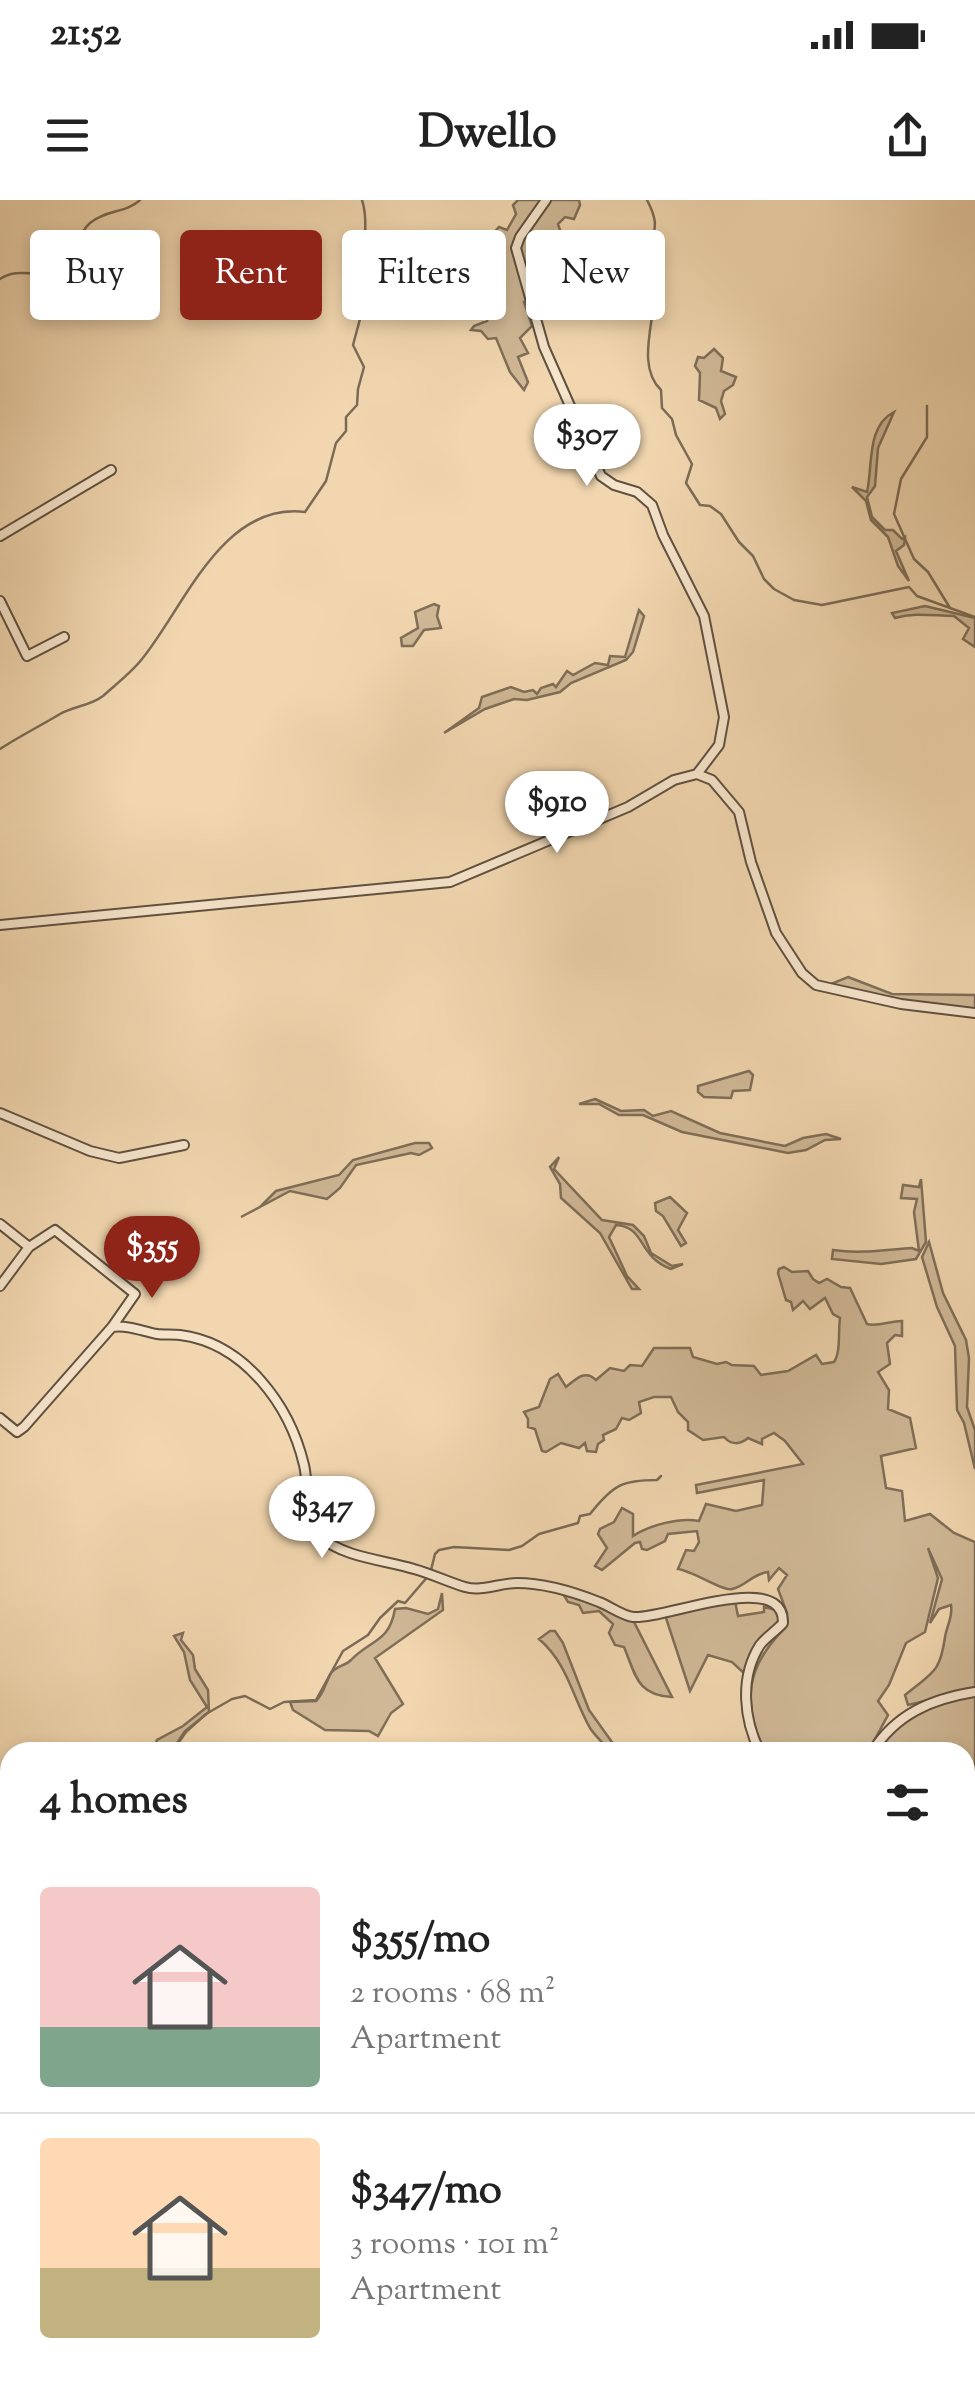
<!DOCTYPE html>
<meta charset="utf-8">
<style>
:root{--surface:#fff;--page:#f2f2f2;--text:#222;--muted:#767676;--line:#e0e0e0;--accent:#8f2418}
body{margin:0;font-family:"Sorts Mill Goudy",serif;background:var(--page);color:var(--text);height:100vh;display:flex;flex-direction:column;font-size:38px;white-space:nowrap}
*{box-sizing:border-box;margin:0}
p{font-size:32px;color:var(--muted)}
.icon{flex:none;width:55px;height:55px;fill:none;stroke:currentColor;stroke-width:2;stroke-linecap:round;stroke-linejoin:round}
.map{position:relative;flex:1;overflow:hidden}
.sheet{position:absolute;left:0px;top:1542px;width:975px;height:642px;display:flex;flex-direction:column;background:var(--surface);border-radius:30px 30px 0 0;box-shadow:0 5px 15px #0003}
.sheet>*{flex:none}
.banner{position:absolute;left:30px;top:30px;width:915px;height:90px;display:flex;gap:20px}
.price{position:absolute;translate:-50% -85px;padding:0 22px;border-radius:35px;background:#fff;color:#222;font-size:32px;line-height:65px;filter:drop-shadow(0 2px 5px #0008)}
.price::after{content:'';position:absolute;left:50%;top:60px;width:30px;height:22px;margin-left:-15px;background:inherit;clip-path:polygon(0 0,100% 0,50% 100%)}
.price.selected{background:var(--accent);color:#fff}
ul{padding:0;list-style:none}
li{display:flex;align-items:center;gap:30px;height:250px;padding:0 40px}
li+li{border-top:2px solid var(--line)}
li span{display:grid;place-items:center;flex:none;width:280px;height:200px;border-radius:10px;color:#555}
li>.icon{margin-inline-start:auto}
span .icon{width:120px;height:120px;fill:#fffc;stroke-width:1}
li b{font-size:42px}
h2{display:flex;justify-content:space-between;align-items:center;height:120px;padding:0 40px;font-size:42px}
.chip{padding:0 35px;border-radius:10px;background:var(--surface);box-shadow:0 5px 15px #0003;font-size:35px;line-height:90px}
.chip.selected{background:var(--accent);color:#fff}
.status{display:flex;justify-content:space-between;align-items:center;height:70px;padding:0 50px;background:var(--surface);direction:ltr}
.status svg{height:28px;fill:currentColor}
header{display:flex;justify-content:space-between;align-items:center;height:130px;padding:0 40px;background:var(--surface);font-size:45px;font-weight:700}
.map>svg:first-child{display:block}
</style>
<div class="status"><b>21:52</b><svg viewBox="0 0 49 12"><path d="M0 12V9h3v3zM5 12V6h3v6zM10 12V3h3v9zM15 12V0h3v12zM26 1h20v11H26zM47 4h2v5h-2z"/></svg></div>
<header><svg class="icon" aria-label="menu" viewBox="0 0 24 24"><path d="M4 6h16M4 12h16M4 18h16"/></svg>Dwello<svg class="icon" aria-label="share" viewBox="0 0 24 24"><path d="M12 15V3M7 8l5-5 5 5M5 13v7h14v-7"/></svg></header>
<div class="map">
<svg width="975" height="2184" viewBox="0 0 975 2184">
<rect width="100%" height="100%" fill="#f1d6af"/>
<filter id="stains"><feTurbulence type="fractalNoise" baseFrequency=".002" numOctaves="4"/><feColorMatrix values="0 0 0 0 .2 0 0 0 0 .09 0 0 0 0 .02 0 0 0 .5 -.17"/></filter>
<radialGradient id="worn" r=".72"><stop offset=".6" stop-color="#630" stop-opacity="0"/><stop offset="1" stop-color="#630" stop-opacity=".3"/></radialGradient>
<!-- green -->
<path fill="#d0b896" stroke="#7f6e58" stroke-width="2.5" d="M518,0H543L514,47L530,99L524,102L532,126L520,138L528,153L518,157L528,182L524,190L510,172L496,138L488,139L481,131L471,130L474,126L487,121L486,112L480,106L474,110L466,100L458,99L454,88L469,44L477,40L484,43L499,27L507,30L516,14L513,5Z
M548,0H579L580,5L574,19L565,17L558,24L564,42L549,54L541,50L535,55L539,68L531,72L530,82L519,53V45Z
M714,149L723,158L721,171L736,177L733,185L724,191L721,201L725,214L720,219L716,208L699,200L700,173L695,166L698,157L704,158Z
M894,212L878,248L875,286L867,297L872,317L885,330H893L902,339L905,337L904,345L896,351L909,381L898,366L888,337L871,320L866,301L852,287L867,292C873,267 866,226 894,212Z
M434,404L439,406L437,416L441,428L424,430L413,446H402L401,438L418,428L415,412Z
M925,406L975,418V447L963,439L969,428L954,416C934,416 915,412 895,418L892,413Z
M639,410L644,416L633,452L626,460L571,483L560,492L527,500L514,499L485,509L444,533L479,508L482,497L511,487L524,492L533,490L537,494L541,488L553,484L556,487L567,471L573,475L595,463L608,465L610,456L625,457Z
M848,777L892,794L975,795V809L889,799L831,784Z
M749,871L753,875L750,890L733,891L731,898L704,897L698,892V886Z
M595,899L621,911L644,910L653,916L671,911L720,933L785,946L803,938L826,934L841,939L825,940L806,950L788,953L682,932L643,915H619L599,904H579Z
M415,943H429L432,948L419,955L411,953L356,965L340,988L327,999L290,991L241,1017L260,1007L276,991L339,975L353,960Z
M559,957L554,969L602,1020L633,1025L644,1036L651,1053L672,1066L683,1064L671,1069C637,1056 646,1027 616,1025L609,1037L627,1076L639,1089H632L600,1033L561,998L560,984L550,967Z
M921,979L926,1042L916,1059L881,1064L832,1059L833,1050C859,1054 884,1050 912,1048L919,1051L914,1012L917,999L901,998L903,985L919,987Z
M670,997L687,1013L678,1030L686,1043L681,1046L663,1016L656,1011L655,1003Z
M929,1042L943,1093L966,1140L969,1158L967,1207L975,1230V1269L964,1223L957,1210L955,1146L937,1107L922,1057Z
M784,1067L792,1072L808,1071L813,1079L819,1083L827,1079L841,1087L850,1088L867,1124C878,1127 889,1121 902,1121V1136L895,1135L887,1143L890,1164L878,1172L889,1190L888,1209L910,1218L916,1248L881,1256L886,1288L902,1291L905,1321L930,1314L954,1333L975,1342V1489L908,1505L905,1495C933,1472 940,1473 945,1437C947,1425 953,1417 951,1405L939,1409L930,1423L942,1379L928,1348L938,1378L925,1432L906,1443L889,1485L878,1501L888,1515L868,1552H765C741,1502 746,1466 786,1427L787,1413L778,1389L787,1375L779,1368L769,1380L768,1372C752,1374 746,1386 732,1389C724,1392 693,1371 678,1369L686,1350L694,1351L699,1342L697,1331L668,1334L665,1341L647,1350L642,1349L640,1342L635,1343L602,1370L595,1366L607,1348L598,1334L600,1329L614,1322L622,1308L633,1314V1336C650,1325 680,1317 699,1321L706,1304L736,1311L762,1305L764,1280L697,1293L696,1285L803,1264L785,1241L774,1233L762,1239V1244L748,1238C740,1245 731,1245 724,1237L703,1240L688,1230V1222L678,1212L671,1197H654L639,1202L641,1213L629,1220L622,1218L616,1229L603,1235L604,1240L598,1244L596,1252L587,1251L585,1243L579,1248L561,1243L546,1252L542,1251L535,1229L528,1227V1219L524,1212L539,1207L550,1179L558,1174L566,1187C576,1179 585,1169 596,1180L610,1168L624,1171L630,1165L642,1166L654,1148H690L693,1157L717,1164L726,1162L732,1165L754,1166L761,1175L788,1171L816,1155L822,1164L834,1162C841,1152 838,1131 840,1118L833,1114L825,1098L810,1109L803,1101L793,1110L791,1102L786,1100L778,1073L779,1069Z
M565,1392L632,1418L672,1497C637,1495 636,1476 624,1447L615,1445L609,1433L613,1424L599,1411L583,1413L579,1405L568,1402L563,1394Z
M442,1393L443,1410L375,1458L403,1504L391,1513L378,1536L369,1531L325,1530L293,1510L290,1502L316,1501C325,1492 325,1483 331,1473C336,1466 345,1466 351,1460C371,1439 389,1443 395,1409L406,1408L428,1414L438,1409Z
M735,1401L738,1416L764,1412V1407L776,1410L781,1422L764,1438L746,1475L732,1462L708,1455L690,1491L665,1415Z
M550,1431H555L563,1443L589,1510L619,1552H609C604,1543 595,1536 590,1528C572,1496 568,1464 539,1439Z
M183,1433L181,1440L193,1455L195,1469L208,1490L209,1512L185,1531L171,1552H152L157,1540L183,1526L207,1507L190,1480L184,1452L174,1436Z
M975,1496V1690L965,1694V1552H877C904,1513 929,1504 975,1496Z
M975,1845V1916L965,1918V1850Z
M975,1952V2184H725L719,2175H965V1956Z"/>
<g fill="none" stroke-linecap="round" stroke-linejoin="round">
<!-- stream -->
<path stroke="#7b6b56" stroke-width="2.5" d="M647,0C660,25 654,28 650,53C648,67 654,85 654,100C652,129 638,168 661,190L662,208L672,219L676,235L692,264L686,283L700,305L710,306L721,314L739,342L753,356L764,379L774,389L794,400L822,405L909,387L917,396L975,417
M0,79C19,65 43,81 61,69C74,60 76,35 90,23C105,10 126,13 140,0
M927,206V237L901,279L894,314L914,359L928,372L950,408
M0,549C20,536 40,526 60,514C74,506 90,506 103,496C115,485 132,472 142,459C185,406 222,302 305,312L326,281L336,243L346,231V217L357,205L358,189L364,167L353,145L360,119V97L367,79C360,57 370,24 362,0
M172,1552L186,1532L206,1514L232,1499L245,1496L270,1509L284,1502L316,1500L343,1451L368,1435L380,1418L398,1401L405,1403L430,1374L435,1354L439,1350L454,1347L509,1350L522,1346L539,1334L578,1323L580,1316L590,1314C613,1285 622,1280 657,1280L661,1276
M0,1652L10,1651
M380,2184L386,2175"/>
<!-- street casing -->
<g stroke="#5f5140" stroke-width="12">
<path id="street" d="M546,0L520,37L516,48L544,147L601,276L614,285L637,292L652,305L663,335L704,416L724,517L719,545L697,574
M0,336L111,270
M0,401L27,456L64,437
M0,725L450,682L628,607L674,580L697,574L712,580L739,612L751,662L776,733L802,773L816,785L901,804L975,813
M0,913L90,951L119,958L184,945
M0,1024L29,1047L55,1030L135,1094L112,1127L24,1227L17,1232L0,1218
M0,1086L29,1047
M112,1127C129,1125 141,1131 157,1134C164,1135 172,1134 180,1135C245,1143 290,1206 304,1265C310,1290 301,1317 321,1337C344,1358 386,1360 414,1369C432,1374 448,1382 465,1387C481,1392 500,1383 517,1383C543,1383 574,1392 599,1402C610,1406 621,1415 633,1417C664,1420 784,1368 783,1423C776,1431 766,1437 760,1445C739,1478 744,1520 760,1552
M872,1552C896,1514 931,1499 975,1492
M0,1927L10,1920
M0,2090L10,2127
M0,2171L10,2169
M36,2175L45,2184
M141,2184L148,2175"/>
</g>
<!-- street -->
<use href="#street" stroke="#f6e4cb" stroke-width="8"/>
</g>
<rect width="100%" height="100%" filter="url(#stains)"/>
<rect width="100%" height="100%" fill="url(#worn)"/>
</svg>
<b class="price" style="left:587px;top:289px">$307</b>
<b class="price" style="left:557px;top:656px">$910</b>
<b class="price selected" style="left:152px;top:1101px">$355</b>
<b class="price" style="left:322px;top:1361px">$347</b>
<div class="banner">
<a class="chip">Buy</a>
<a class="chip selected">Rent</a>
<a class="chip">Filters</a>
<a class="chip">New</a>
</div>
<section class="sheet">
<h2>4 homes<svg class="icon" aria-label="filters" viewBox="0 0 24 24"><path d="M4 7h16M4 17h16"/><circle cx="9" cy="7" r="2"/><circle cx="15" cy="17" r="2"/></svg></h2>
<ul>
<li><span style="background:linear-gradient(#f6c9c9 70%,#7fa58c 0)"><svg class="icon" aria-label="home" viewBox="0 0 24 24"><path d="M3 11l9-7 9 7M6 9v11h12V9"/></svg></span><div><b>$355/mo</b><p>2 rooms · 68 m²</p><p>Apartment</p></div></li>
<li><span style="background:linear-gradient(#ffd9b3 65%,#c2b280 0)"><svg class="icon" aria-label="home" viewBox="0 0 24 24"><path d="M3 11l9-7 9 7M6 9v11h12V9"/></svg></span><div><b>$347/mo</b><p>3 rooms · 101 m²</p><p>Apartment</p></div></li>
</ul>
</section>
</div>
